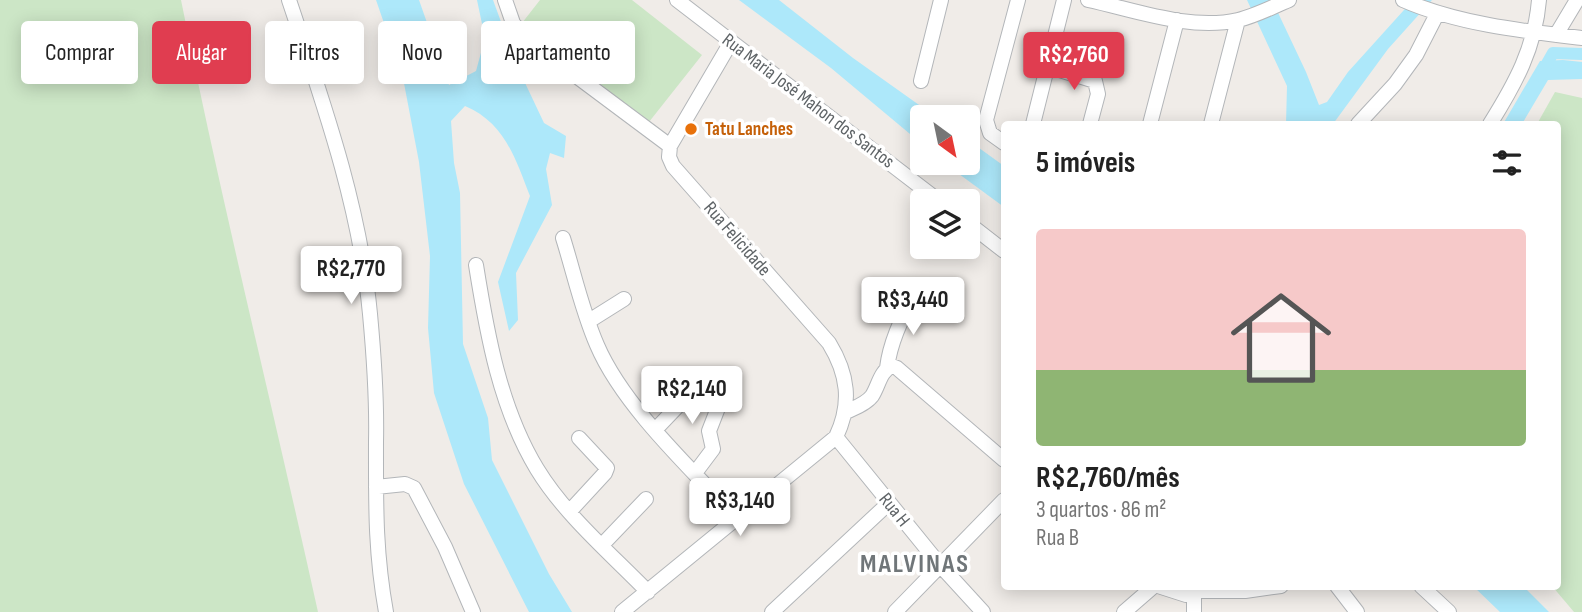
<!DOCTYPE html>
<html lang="pt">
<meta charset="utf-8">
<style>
:root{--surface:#fff;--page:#f2f2f2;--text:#222;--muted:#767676;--accent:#e03d50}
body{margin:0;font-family:"Sofia Sans Condensed",sans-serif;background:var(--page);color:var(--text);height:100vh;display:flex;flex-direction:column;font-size:26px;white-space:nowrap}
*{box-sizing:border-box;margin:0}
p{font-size:23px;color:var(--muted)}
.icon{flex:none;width:38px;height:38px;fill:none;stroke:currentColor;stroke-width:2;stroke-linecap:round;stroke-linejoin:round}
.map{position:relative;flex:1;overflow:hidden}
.sheet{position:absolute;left:1001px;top:121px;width:560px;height:469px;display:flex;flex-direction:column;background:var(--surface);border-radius:7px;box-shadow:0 4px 18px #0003}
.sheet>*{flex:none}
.hud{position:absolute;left:21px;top:21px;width:665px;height:63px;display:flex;gap:14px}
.needle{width:46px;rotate:147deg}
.tools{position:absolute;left:910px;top:105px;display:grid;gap:14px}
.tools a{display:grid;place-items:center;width:70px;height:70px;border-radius:7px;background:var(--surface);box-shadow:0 4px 18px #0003;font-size:35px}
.price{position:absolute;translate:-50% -60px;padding:0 16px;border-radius:7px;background:#fff;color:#222;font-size:23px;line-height:46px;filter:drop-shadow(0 2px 4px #0008)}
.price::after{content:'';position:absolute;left:50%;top:42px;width:21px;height:16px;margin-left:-10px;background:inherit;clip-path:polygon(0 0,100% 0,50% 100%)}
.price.current{background:var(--accent);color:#fff}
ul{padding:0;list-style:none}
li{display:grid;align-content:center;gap:14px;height:371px;padding:0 35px}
li span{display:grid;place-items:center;height:217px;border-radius:7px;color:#555}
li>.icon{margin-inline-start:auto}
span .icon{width:126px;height:126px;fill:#fffc;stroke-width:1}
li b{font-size:30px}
h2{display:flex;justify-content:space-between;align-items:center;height:84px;padding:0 35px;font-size:30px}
.tag{padding:0 24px;border-radius:7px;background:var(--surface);box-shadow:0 4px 18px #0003;font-size:24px;line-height:63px}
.tag.current{background:var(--accent);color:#fff}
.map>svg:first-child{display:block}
</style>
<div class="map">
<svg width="1582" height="612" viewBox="0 0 1582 612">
<rect width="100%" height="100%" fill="#f0ece8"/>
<!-- green -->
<path fill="#cce6c6" d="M0,0H181C222,205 273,408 318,612H0Z
M540,0H632L702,55L649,122L522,23Z
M1555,92L1582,98V612H1574L1552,586H1558V124H1537Z"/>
<!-- water -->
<path fill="#ade8fa" d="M376,0H419L449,85L476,71L485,38L477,0H493L518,68L544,123L566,136L564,158L550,153L546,169L552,205L516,273L518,320L509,331L498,282L530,196C515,158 505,123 465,106L451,121L454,163L460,193L463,344L488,418L492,460L549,574L572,612H529L464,484L434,393L428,328L430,256L419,162L403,78Z
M739,0H779L853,58L936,117H922V144L831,68Z
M1247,0H1272L1306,72L1319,105L1327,102L1348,72L1413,0H1432L1388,49L1333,124H1286L1287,86Z
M1563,60L1582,62V79L1548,80L1522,124H1503L1540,61Z
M968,140L1004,166V207L944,163H968Z
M1473,586H1523L1549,612H1500Z"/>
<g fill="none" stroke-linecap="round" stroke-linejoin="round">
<!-- canal -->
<path stroke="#ade8fa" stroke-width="12" d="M1540,76L1553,53L1582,54"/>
<!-- minor casing -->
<g stroke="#b3b6b9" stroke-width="16">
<path id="minor" d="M289,0C323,102 360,206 370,314C374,357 377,399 376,442C376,503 375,551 386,612
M505,0L513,23L524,37L670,146
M677,0L939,201
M1088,0C1135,10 1190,31 1238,20C1255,16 1272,7 1289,0
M1403,0C1458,24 1522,31 1582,38
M1556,35L1577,0
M1047,66L1095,81L1098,94L1090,124
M921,81L941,0
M1033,124L1064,0
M1150,124L1177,20
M1211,124L1238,20
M1358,124L1395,84L1416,55L1437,14
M1490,124C1515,84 1535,48 1539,0
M1004,143L990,133L986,120L1018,0
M968,223L1004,251
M563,238C574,273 582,311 597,345C623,406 691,469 737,518
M476,265C487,334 500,408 537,469C565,515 610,553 648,592
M589,321L624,299
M887,368C890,343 901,320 912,299
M846,412C854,408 866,404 872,396C879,385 880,371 892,366L897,368L1004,460
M655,430L695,388
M836,437L940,565L983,612
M695,473L713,449L709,431L723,395
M376,487L405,484L414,488L445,547L473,612
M570,511L605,473L607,468L579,438
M602,545L646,499
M1158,586L1186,595L1195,591H1245L1281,586
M1194,586V612
M1337,586L1357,612
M1421,586L1449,612
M622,612L836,437C852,403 848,374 829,343L673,166L669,157L670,146L731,42
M772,612L889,503
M895,612L1004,500
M1124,612L1154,586"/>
</g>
<!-- minor -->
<use href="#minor" stroke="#fff" stroke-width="14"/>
</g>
<!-- markers -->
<circle fill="#e8710a" stroke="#fff" stroke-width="2.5" cx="691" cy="129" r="7"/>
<g text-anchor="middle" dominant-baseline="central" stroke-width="7" stroke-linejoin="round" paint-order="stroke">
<!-- street labels -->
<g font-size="19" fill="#5f6467" stroke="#fff">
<text transform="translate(808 101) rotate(37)">Rua Maria José Mahon dos Santos</text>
<text transform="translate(737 239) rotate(49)">Rua Felicidade</text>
<text transform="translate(894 510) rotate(51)">Rua H</text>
</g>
<!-- food labels -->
<g font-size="19" font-weight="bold" fill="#c56008" stroke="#fff" text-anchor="start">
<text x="705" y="129">Tatu Lanches</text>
</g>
<!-- district labels -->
<g font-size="26" font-weight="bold" letter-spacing="2" fill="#707679" stroke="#fff">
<text x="915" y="564">MALVINAS</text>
</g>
</g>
</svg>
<div class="tools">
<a><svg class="needle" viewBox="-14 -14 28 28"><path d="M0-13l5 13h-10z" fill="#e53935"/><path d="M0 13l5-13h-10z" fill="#767676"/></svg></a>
<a><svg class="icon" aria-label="layers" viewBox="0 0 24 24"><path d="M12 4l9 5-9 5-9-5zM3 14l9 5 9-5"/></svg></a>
</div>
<b class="price current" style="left:1074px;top:92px">R$2,760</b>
<b class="price" style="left:351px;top:306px">R$2,770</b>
<b class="price" style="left:913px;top:337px">R$3,440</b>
<b class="price" style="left:692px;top:426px">R$2,140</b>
<b class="price" style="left:740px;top:538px">R$3,140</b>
<div class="hud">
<a class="tag">Comprar</a>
<a class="tag current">Alugar</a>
<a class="tag">Filtros</a>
<a class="tag">Novo</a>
<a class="tag">Apartamento</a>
</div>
<section class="sheet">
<h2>5 imóveis<svg class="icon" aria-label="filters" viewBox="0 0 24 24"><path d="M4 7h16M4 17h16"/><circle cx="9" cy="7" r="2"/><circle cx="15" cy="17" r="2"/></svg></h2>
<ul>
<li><span style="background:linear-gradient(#f6c9c9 65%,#8fb573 0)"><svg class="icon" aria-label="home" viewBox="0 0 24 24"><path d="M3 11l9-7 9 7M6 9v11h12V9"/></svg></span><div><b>R$2,760/mês</b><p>3 quartos · 86 m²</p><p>Rua B</p></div></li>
</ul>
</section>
</div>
